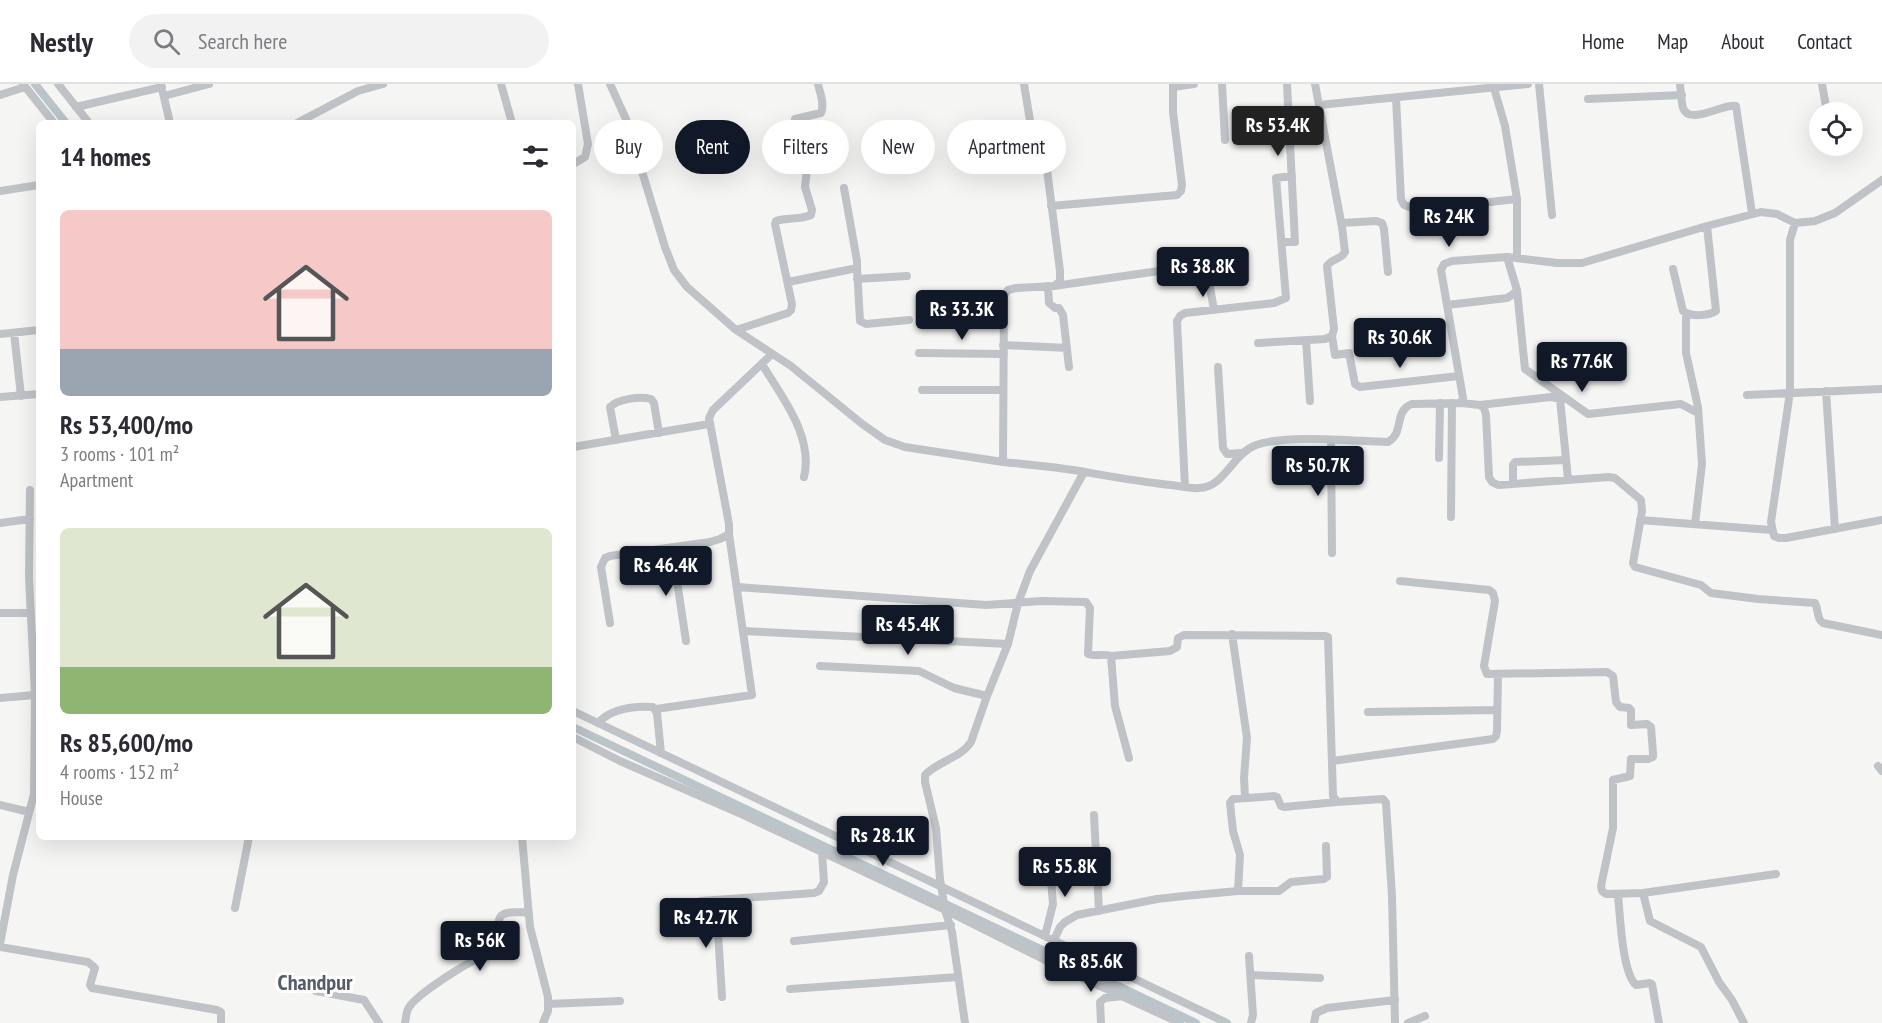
<!DOCTYPE html>
<meta charset="utf-8">
<style>
:root{--surface:#fff;--page:#f2f2f3;--text:#2b2b33;--muted:#7c7c81;--line:#e1e1e2;--accent:#111827}
body{margin:0;font-family:"PT Sans Narrow",sans-serif;background:var(--page);color:var(--text);height:100vh;display:flex;flex-direction:column;font-size:22px;white-space:nowrap}
*{box-sizing:border-box;margin:0}
p{font-size:20px;color:var(--muted)}
.icon{flex:none;width:33px;height:33px;fill:none;stroke:currentColor;stroke-width:2;stroke-linecap:round;stroke-linejoin:round}
.map{position:relative;flex:1;overflow:hidden}
.drawer{position:absolute;left:36px;top:36px;width:540px;height:720px;display:flex;flex-direction:column;background:var(--surface);border-radius:9px;box-shadow:0 6px 24px #0002}
.drawer>*{flex:none}
.hud{position:absolute;left:594px;top:36px;width:570px;height:54px;display:flex;gap:12px}
.tools{position:absolute;left:1809px;top:18px;display:grid;gap:12px}
.tools a{display:grid;place-items:center;width:54px;height:54px;border-radius:50%;background:var(--surface);box-shadow:0 6px 24px #0002;font-size:30px}
.price{position:absolute;translate:-50% -51px;padding:0 14px;border-radius:6px;background:var(--accent);color:#fff;font-size:20px;line-height:39px;filter:drop-shadow(0 2px 3px #0008)}
.price::after{content:'';position:absolute;left:50%;top:36px;width:18px;height:14px;margin-left:-9px;background:inherit;clip-path:polygon(0 0,100% 0,50% 100%)}
.price.current{background:#222;color:#fff}
ul{padding:0;list-style:none}
li{display:grid;align-content:center;gap:12px;height:318px;padding:0 24px}
li span{display:grid;place-items:center;height:186px;border-radius:9px;color:#555}
li>.icon{margin-inline-start:auto}
span .icon{width:108px;height:108px;fill:#fffc;stroke-width:1}
li b{font-size:26px}
h2{display:flex;justify-content:space-between;align-items:center;height:72px;padding:0 24px;font-size:26px}
.tag{padding:0 21px;border-radius:27px;background:var(--surface);box-shadow:0 6px 24px #0002;font-size:21px;line-height:54px}
.tag.current{background:var(--accent);color:#fff}
header{display:flex;align-items:center;gap:36px;box-sizing:border-box;height:84px;padding:0 30px;background:var(--surface);border-bottom:2px solid var(--line)}
header strong{font-size:28px}
nav{display:flex;gap:33px;margin-inline-start:auto;font-size:21px}
.search{width:420px;height:54px;background:var(--page);display:flex;align-items:center;gap:15px;box-sizing:border-box;padding:0 21px;border-radius:33px;color:var(--muted);font-size:22px}
.map>svg:first-child{display:block}
</style>
<header>
<strong>Nestly</strong>
<div class="search"><svg class="icon" aria-label="search" viewBox="0 0 24 24"><circle cx="10" cy="10" r="6"/><path d="M15 15l6 6"/></svg>Search here</div>
<nav><a>Home</a><a>Map</a><a>About</a><a>Contact</a></nav>
</header>
<div class="map">
<svg width="1882" height="939" viewBox="0 0 1882 939">
<rect width="100%" height="100%" fill="#f5f6f3"/>
<g fill="none" stroke-linecap="round" stroke-linejoin="round">
<!-- canal -->
<path stroke="#bbc4c9" stroke-width="8" d="M35,0L66,39
M573,643L1196,939"/>
<!-- street -->
<path stroke="#bfc2c6" stroke-width="8" d="M23,0L54,39
M58,0L89,39
M501,0L512,39
M610,0L626,35L665,163L674,186L687,203L736,246L791,282L861,339L885,356L905,363L1003,378
M1024,0L1034,61L1037,68L1046,78L1060,187V197L1054,202L1016,204L1008,206L1004,212L1003,378C1031,381 1058,383 1085,388C1114,393 1142,398 1171,401C1180,402 1190,405 1199,404C1225,403 1232,370 1256,361C1289,350 1352,357 1388,358C1405,349 1393,327 1412,320L1461,319L1463,314L1441,186L1444,180L1452,177L1507,173L1557,179H1582L1707,142L1761,128L1777,130L1795,139L1815,137L1835,129L1882,96
M1222,0L1225,56
M1539,0L1552,131
M1680,0C1681,8 1681,17 1683,24C1689,42 1724,19 1736,22L1752,129
M1822,0L1827,28
M1173,3L1194,0
M1494,4L1505,42L1517,115
M163,9L170,39
M0,11L25,3
M164,12L209,0
M1396,14L1401,115L1404,121L1418,126L1517,115V174
M1588,15L1682,11
M1319,21L1528,0
M76,23L162,3
M297,39L358,7L383,0
M573,80L585,73L588,60L578,0
M0,107L39,101
M1051,122L1177,111L1181,107L1182,101L1173,28V0
M1341,139L1376,137L1382,139L1384,145L1388,188
M1795,139L1790,156V308L1771,438L1774,452L1779,454H1786L1882,436
M1282,158H1295L1287,0
M857,184L860,237L866,240L909,236
M1673,185L1683,227C1691,233 1708,232 1716,227L1707,142
M857,195L907,192
M788,198L857,184V177L844,104
M1048,202L1049,219L1055,224H1059L1063,231L1069,283
M1054,202L1201,181L1205,183L1207,186L1214,226
M1517,206L1525,285L1588,330L1681,320L1698,329
M1447,221L1507,214L1512,211L1517,206L1507,173
M1686,230V269L1698,323L1702,380L1695,440
M736,246L788,229L791,226L792,220L775,140L776,137C787,133 800,136 811,131L812,126L805,103L807,85L795,39V35L821,29C825,20 820,9 818,0
M14,249L21,312
M0,250L39,246
M1332,252L1335,271L1349,269L1355,300L1360,303L1459,292
M1306,256L1310,317
M1258,259L1325,255L1332,252L1334,245L1327,182C1332,174 1341,176 1345,168L1342,143L1315,0
M1003,261L1067,264
M919,269L1004,270
M762,280C781,312 814,352 804,393
M1218,283L1223,364L1227,370L1241,369
M922,306H1003
M1826,307L1835,445
M1747,311L1882,305
M0,313L39,310
M1461,319L1480,321L1484,324L1486,331L1489,393L1492,398L1498,401L1609,393L1615,394L1641,416L1642,427L1633,479L1635,483L1701,501L1711,509L1758,515L1815,519C1819,526 1816,534 1823,539L1882,551
M1480,321L1551,313L1560,315L1568,395
M616,356L610,323C618,315 640,312 651,315L654,319L659,349
M1331,356L1332,469
M573,363L709,340
M1439,374L1440,319
M1513,400V381L1515,378L1566,376
M1185,403L1177,237L1180,232L1185,229L1274,219L1286,214L1276,94L1292,92
M1451,433L1452,319
M1640,436L1771,446
M0,439L30,435
M672,464L686,557
M1400,497L1489,506L1493,509L1495,517L1484,582L1487,590L1607,588L1613,592L1616,618L1620,623L1629,624L1631,626V641L1647,640L1651,643L1653,669V673L1648,675H1631L1630,692L1613,696V744L1601,802L1602,807L1606,810L1643,809L1650,837L1701,863L1719,898L1732,916L1744,939
M737,503L986,521L1041,517L1086,518L1090,524L1088,570C1096,573 1103,569 1111,572L1115,622L1129,674
M0,529H31
M610,539L601,483L605,474L610,472L710,458L720,455L729,450V440L709,334L713,326L772,270
M743,547L1008,560
M1232,550L1247,654L1244,694L1245,713
M1111,572L1170,567L1177,563L1178,554L1184,551L1325,552L1328,553L1333,712L1337,718L1383,715L1386,719L1392,812L1395,939
M820,582L919,587L954,604L987,612
M0,614L35,611
M656,625L752,611L729,450
M573,627L1227,939
M1368,628L1497,626
M598,639C611,625 634,622 653,623L657,629L661,669
M573,653L620,677L739,729L945,826L1061,884L1180,939
M1332,677L1493,655L1496,652L1497,647L1498,591
M1878,682L1882,687
M0,721L29,728
M1094,731L1099,827
M522,753L530,843L548,913V927L543,939
M1238,807L1240,771L1233,747L1230,719L1233,715L1274,712L1277,713L1281,722L1284,723L1337,718
M1643,809L1776,790
M1618,811C1620,830 1622,889 1636,901L1650,899L1652,900L1659,939
M716,816L722,913
M701,817L814,809L819,807L824,798L822,769
M235,824L249,753
M1045,852L1053,820L1049,772
M1054,856L1060,843L1065,838L1077,831L1157,815L1184,812L1238,807H1279L1291,798L1324,795L1327,793L1326,762
M794,857L951,841
M0,860L13,791L34,710L35,611L29,494L30,406
M0,863L88,878L95,884L90,901L92,904L217,926L221,928V939
M1249,872L1253,931L1251,939
M1251,891L1320,894
M790,905L958,893
M316,907L364,916L379,939
M548,920L620,917
M405,939C406,935 406,929 408,925C414,912 458,885 471,878C478,874 492,874 497,868C499,866 499,861 498,859C498,828 496,828 528,828
M965,939L952,848L945,826L940,795L936,744L925,698V691C938,677 961,674 971,658L987,612L1008,560L1018,519L1030,487L1084,388
M1101,939L1100,918L1105,914L1123,912
M1314,939L1316,929L1327,924L1395,916
M1408,939L1425,932"/>
</g>
<g text-anchor="middle" dominant-baseline="central" stroke-width="6" stroke-linejoin="round" paint-order="stroke">
<!-- district labels -->
<g font-size="22" font-weight="bold" fill="#545d67" stroke="#fff">
<text x="315" y="898">Chandpur</text>
</g>
</g>
</svg>
<div class="tools">
<a><svg class="icon" aria-label="locate" viewBox="0 0 24 24"><circle cx="12" cy="12" r="6"/><path d="M12 2v4M12 18v4M2 12h4M18 12h4"/></svg></a>
</div>
<b class="price current" style="left:1278px;top:73px">Rs 53.4K</b>
<b class="price" style="left:1449px;top:164px">Rs 24K</b>
<b class="price" style="left:1203px;top:214px">Rs 38.8K</b>
<b class="price" style="left:962px;top:257px">Rs 33.3K</b>
<b class="price" style="left:1400px;top:285px">Rs 30.6K</b>
<b class="price" style="left:1582px;top:309px">Rs 77.6K</b>
<b class="price" style="left:1318px;top:413px">Rs 50.7K</b>
<b class="price" style="left:666px;top:513px">Rs 46.4K</b>
<b class="price" style="left:908px;top:572px">Rs 45.4K</b>
<b class="price" style="left:883px;top:783px">Rs 28.1K</b>
<b class="price" style="left:1065px;top:814px">Rs 55.8K</b>
<b class="price" style="left:706px;top:865px">Rs 42.7K</b>
<b class="price" style="left:480px;top:888px">Rs 56K</b>
<b class="price" style="left:1091px;top:909px">Rs 85.6K</b>
<div class="hud">
<a class="tag">Buy</a>
<a class="tag current">Rent</a>
<a class="tag">Filters</a>
<a class="tag">New</a>
<a class="tag">Apartment</a>
</div>
<section class="drawer">
<h2>14 homes<svg class="icon" aria-label="filters" viewBox="0 0 24 24"><path d="M4 7h16M4 17h16"/><circle cx="9" cy="7" r="2"/><circle cx="15" cy="17" r="2"/></svg></h2>
<ul>
<li><span style="background:linear-gradient(#f6c9c9 75%,#9aa5b1 0)"><svg class="icon" aria-label="home" viewBox="0 0 24 24"><path d="M3 11l9-7 9 7M6 9v11h12V9"/></svg></span><div><b>Rs 53,400/mo</b><p>3 rooms · 101 m²</p><p>Apartment</p></div></li>
<li><span style="background:linear-gradient(#dfe7d0 75%,#8fb573 0)"><svg class="icon" aria-label="home" viewBox="0 0 24 24"><path d="M3 11l9-7 9 7M6 9v11h12V9"/></svg></span><div><b>Rs 85,600/mo</b><p>4 rooms · 152 m²</p><p>House</p></div></li>
</ul>
</section>
</div>
